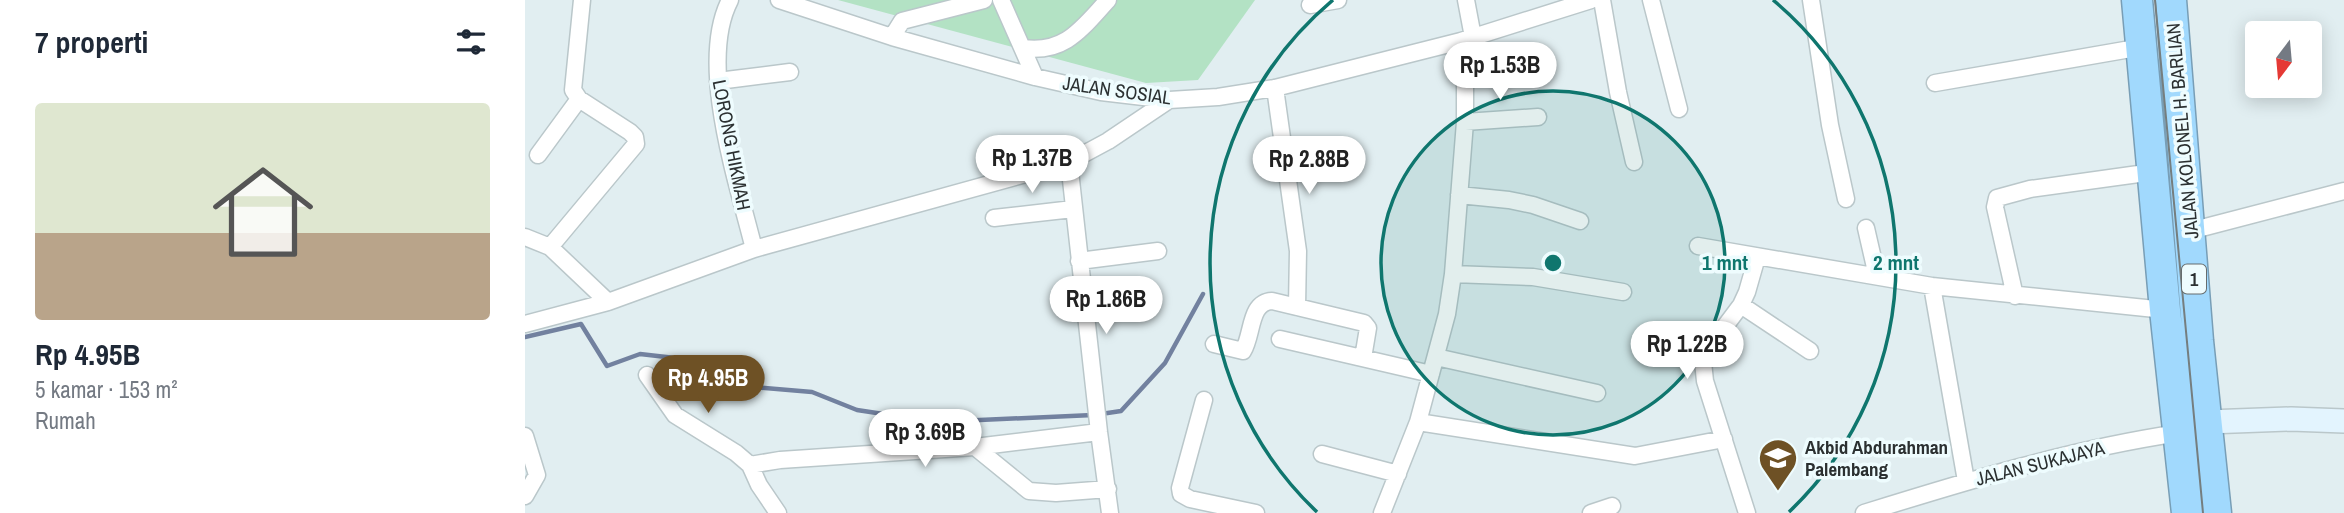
<!DOCTYPE html>
<html lang="id">
<meta charset="utf-8">
<style>
:root{--surface:#fff;--page:#f2f2f3;--text:#1f2937;--muted:#747a83;--line:#e0e1e3;--accent:#6e5125}
body{margin:0;font-family:"Archivo Narrow",sans-serif;background:var(--page);color:var(--text);height:100vh;display:flex;flex-direction:column;font-size:26px;white-space:nowrap}
*{box-sizing:border-box;margin:0}
p{font-size:23px;color:var(--muted)}
.icon{flex:none;width:38px;height:38px;fill:none;stroke:currentColor;stroke-width:2;stroke-linecap:round;stroke-linejoin:round}
.map{position:relative;flex:1;overflow:hidden}
.details{display:flex;flex-direction:column;background:var(--surface);width:525px}
.details>*{flex:none}
.needle{width:46px;rotate:196deg}
.controls{position:absolute;left:1720px;top:21px;display:grid;gap:14px}
.controls a{display:grid;place-items:center;width:77px;height:77px;border-radius:7px;background:var(--surface);box-shadow:0 4px 18px #0003;font-size:35px}
.price{position:absolute;translate:-50% -60px;padding:0 16px;border-radius:24px;background:#fff;color:#222;font-size:23px;line-height:46px;filter:drop-shadow(0 2px 4px #0008)}
.price::after{content:'';position:absolute;left:50%;top:42px;width:21px;height:16px;margin-left:-10px;background:inherit;clip-path:polygon(0 0,100% 0,50% 100%)}
.price.on{background:var(--accent);color:#fff}
ul{padding:0;list-style:none}
li{display:grid;align-content:center;gap:14px;height:371px;padding:0 35px}
li+li{border-top:2px solid var(--line)}
li span{display:grid;place-items:center;height:217px;border-radius:7px;color:#555}
li>.icon{margin-inline-start:auto}
span .icon{width:126px;height:126px;fill:#fffc;stroke-width:1}
li b{font-size:30px}
h2{display:flex;justify-content:space-between;align-items:center;height:84px;padding:0 35px;font-size:30px}
main{display:flex;flex:1;min-height:0}
.map>svg:first-child{display:block}
</style>
<main>
<section class="details">
<h2>7 properti<svg class="icon" aria-label="filters" viewBox="0 0 24 24"><path d="M4 7h16M4 17h16"/><circle cx="9" cy="7" r="2"/><circle cx="15" cy="17" r="2"/></svg></h2>
<ul>
<li><span style="background:linear-gradient(#dfe7d0 60%,#b9a48a 0)"><svg class="icon" aria-label="home" viewBox="0 0 24 24"><path d="M3 11l9-7 9 7M6 9v11h12V9"/></svg></span><div><b>Rp 4.95B</b><p>5 kamar · 153 m²</p><p>Rumah</p></div></li>
</ul>
</section>
<div class="map">
<svg width="1819" height="513" viewBox="0 0 1819 513">
<rect width="100%" height="100%" fill="#e1eef1"/>
<!-- green -->
<path fill="#b3e2c4" d="M313,0H730L673,80L621,83Z"/>
<g fill="none" stroke-linecap="round" stroke-linejoin="round">
<!-- stream -->
<path stroke="#72819f" stroke-width="4.5" d="M0,337L56,324L82,366L115,354L150,358L194,384L287,392L332,410L411,422L568,415
M576,414L596,411L640,363L678,294"/>
<!-- street casing -->
<g stroke="#bac7ca" stroke-width="19">
<path id="street" d="M205,0C172,63 213,184 229,249
M254,0L367,37L510,77L576,92L644,100L693,97L750,88L936,41
M476,0L510,77
M941,0L948,37
M1077,0L1093,92L1109,162
M1126,0L1154,109
M1286,0L1305,125L1321,199
M785,5L813,0
M367,37L377,21L459,0
M498,48C540,54 557,28 583,0
M193,81L265,72
M1410,83L1617,47
M750,88L773,251L772,307
M940,122L1013,117
M13,155L54,99
M544,162L574,432L585,513
M934,195L984,200L1008,205L1055,221
M469,218L548,209
M1341,228L1352,276
M1665,231L1819,191
M0,237L25,247L83,302
M1173,246L1407,286L1640,310
M25,247L111,144L110,137L105,132L54,99L48,90L57,0
M554,261L633,251
M928,274L1008,277L1098,292
M1407,286L1441,481
M1490,296L1470,207L1472,198L1505,189L1628,172
M1216,305L1285,351
M0,324L83,302L229,249L544,162L583,141L644,100
M755,339L906,374
M689,344L718,351C728,335 724,302 747,301L839,323L843,328L838,358
M911,357L1072,393
M122,375L150,415L211,453L225,465
M679,400L655,488L656,494L665,499L731,513
M893,422L1110,456L1199,439
M0,436L12,475L0,496
M450,447L504,491L531,493L583,489
M797,454L873,474
M253,513L234,485L225,465L255,460L450,447L574,432
M857,513L893,422L922,314L928,274L940,122V82L936,41L1066,0
M1066,513L1087,506
M1222,513L1180,381L1178,362L1180,353L1216,305L1222,292L1232,257
M1339,513C1442,481 1546,449 1654,433"/>
</g>
<!-- secondary casing -->
<g stroke="#bac7ca" stroke-width="26">
<path id="secondary" d="M1683,422L1766,419L1819,421"/>
</g>
<!-- highway casing -->
<g stroke="#789eb6" stroke-width="33">
<path id="highway" d="M1612,0L1640,310L1662,513
M1646,0L1673,341L1691,513"/>
</g>
<!-- street -->
<use href="#street" stroke="#fff" stroke-width="16"/>
<!-- secondary -->
<use href="#secondary" stroke="#e3f4fe" stroke-width="23"/>
<!-- highway -->
<use href="#highway" stroke="#a1d9fd" stroke-width="30"/>
<!-- tram -->
<path stroke="#757e7f" stroke-width="2" d="M1630,0L1678,513"/>
</g>
<!-- distance rings -->
<circle cx="1028" cy="263" r="172" fill="#0f766e" fill-opacity=".12"/>
<g fill="none" stroke="#0f766e" stroke-width="3.5">
<circle cx="1028" cy="263" r="172"/>
<path d="M792 512A343 343 0 0 1 808 0M1248 0A343 343 0 0 1 1264 512"/>
</g>
<!-- icons -->
<defs>
<g id="university-pin" transform="scale(2.0125)"><path d="M0 17L-7.5 6A9.5 9.5 0 1 1 7.5 6Z" fill="#6e5125" stroke="#eefcfe"/><path d="M0-5L7-2L0 1L-7-2ZM-4 1L0 2.5L4 1V4Q0 6-4 4Z" fill="#fff"/></g>
</defs>
<g fill-rule="evenodd">
<use href="#university-pin" x="1253" y="458"/>
</g>
<g text-anchor="middle" dominant-baseline="central" stroke-width="7" stroke-linejoin="round" paint-order="stroke">
<!-- shield labels -->
<rect fill="#eefcfe" stroke="#666d6e" stroke-width="2" x="1657" y="264.5" width="24" height="29" rx="5"/>
<g font-size="18" font-weight="bold" fill="#2b3031">
<text x="1669" y="279">1</text>
</g>
<!-- street labels -->
<g font-size="19" fill="#2b3031" stroke="#eefcfe">
<text transform="translate(592 90) rotate(8)">JALAN SOSIAL</text>
<text transform="translate(1657 131) rotate(-95)">JALAN KOLONEL H. BARLIAN</text>
<text transform="translate(207 145) rotate(79)">LORONG HIKMAH</text>
<text transform="translate(1515 463) rotate(-14)">JALAN SUKAJAYA</text>
</g>
<!-- poi labels -->
<g font-size="19" font-weight="bold" fill="#2b3031" stroke="#eefcfe" text-anchor="start">
<text x="1280" y="447">Akbid Abdurahman<tspan x="1280" dy="22">Palembang</tspan></text>
</g>
</g>
<circle cx="1028" cy="263" r="10" fill="#0f766e" stroke="#eefcfe" stroke-width="3.5"/>
<g font-size="21" text-anchor="middle" font-weight="bold" fill="#0f766e" stroke="#eefcfe" stroke-width="7" stroke-linejoin="round" paint-order="stroke">
<text x="1200" y="270">1 mnt</text>
<text x="1371" y="270">2 mnt</text>
</g>
</svg>
<div class="controls">
<a><svg class="needle" viewBox="-14 -14 28 28"><path d="M0-13l5 13h-10z" fill="#e53935"/><path d="M0 13l5-13h-10z" fill="#747a83"/></svg></a>
</div>
<b class="price" style="left:975px;top:102px">Rp 1.53B</b>
<b class="price" style="left:507px;top:195px">Rp 1.37B</b>
<b class="price" style="left:784px;top:196px">Rp 2.88B</b>
<b class="price" style="left:581px;top:336px">Rp 1.86B</b>
<b class="price" style="left:1162px;top:381px">Rp 1.22B</b>
<b class="price on" style="left:183px;top:415px">Rp 4.95B</b>
<b class="price" style="left:400px;top:469px">Rp 3.69B</b>
</div>
</main>
